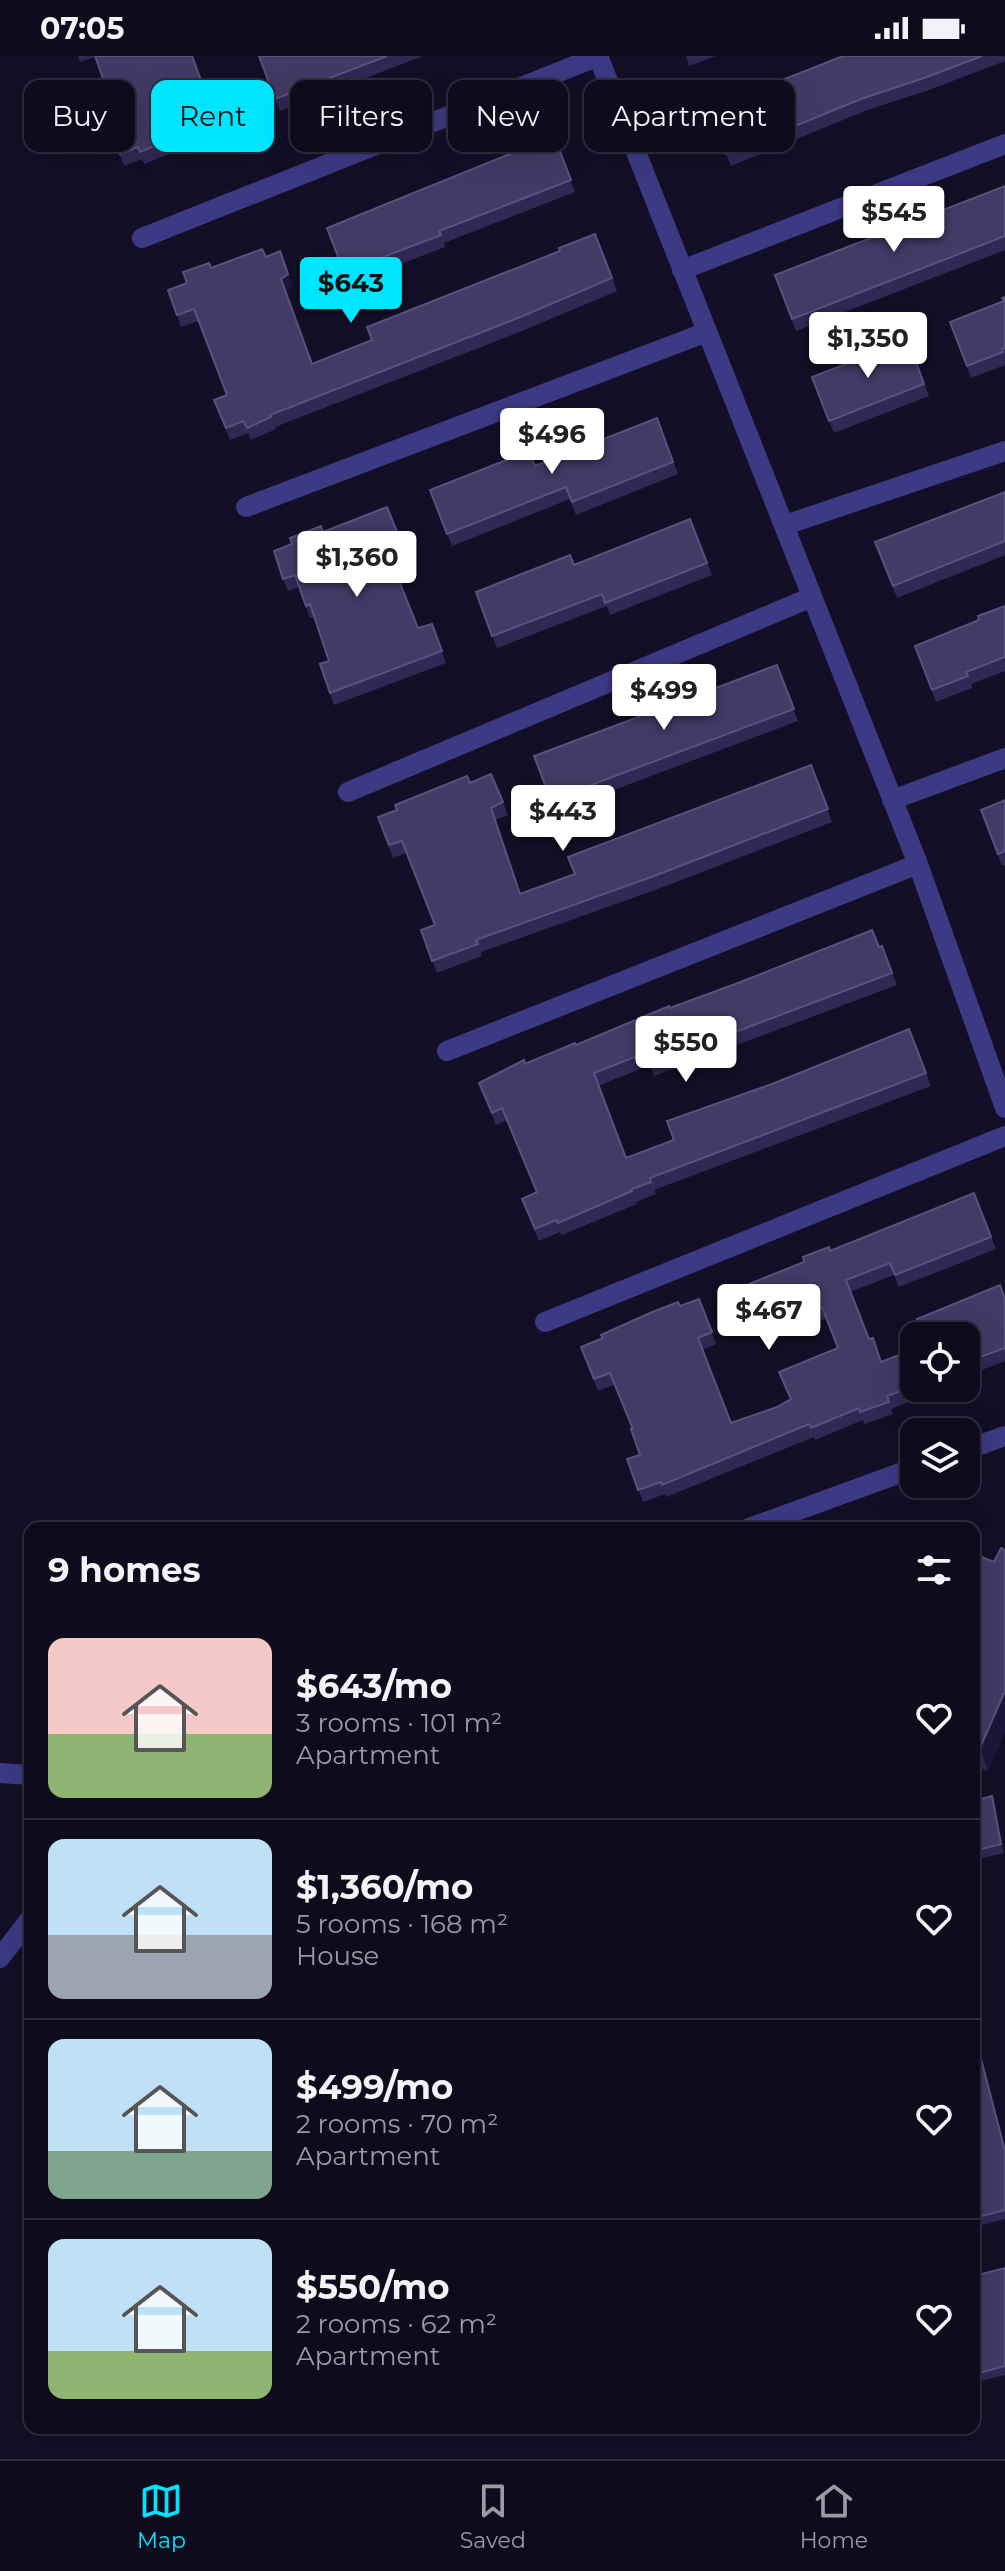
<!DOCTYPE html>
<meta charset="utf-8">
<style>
:root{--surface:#0e0b1c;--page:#171425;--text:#f1f3f6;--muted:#9b9ba3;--line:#2e2b3b;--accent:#00e5ff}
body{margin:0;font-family:Montserrat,sans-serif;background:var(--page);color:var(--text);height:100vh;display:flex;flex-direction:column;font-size:30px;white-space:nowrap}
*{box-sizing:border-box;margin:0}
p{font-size:26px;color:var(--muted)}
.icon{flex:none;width:44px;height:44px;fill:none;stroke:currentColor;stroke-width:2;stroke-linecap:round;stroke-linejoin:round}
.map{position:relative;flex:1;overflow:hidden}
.sheet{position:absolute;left:24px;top:1466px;width:956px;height:912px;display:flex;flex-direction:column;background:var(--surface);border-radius:16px;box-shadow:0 8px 32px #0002,0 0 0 2px var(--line)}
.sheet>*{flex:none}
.top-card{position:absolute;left:24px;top:24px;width:958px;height:72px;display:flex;gap:16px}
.fabs{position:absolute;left:900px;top:1266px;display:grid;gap:16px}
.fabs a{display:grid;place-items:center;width:80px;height:80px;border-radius:16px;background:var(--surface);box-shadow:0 8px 32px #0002,0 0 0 2px var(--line);font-size:40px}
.price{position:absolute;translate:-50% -68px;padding:0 18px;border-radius:8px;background:#fff;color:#222;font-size:26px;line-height:52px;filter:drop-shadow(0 2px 4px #0008)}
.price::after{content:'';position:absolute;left:50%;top:48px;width:24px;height:18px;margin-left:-12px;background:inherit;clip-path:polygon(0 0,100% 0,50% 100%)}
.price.on{background:var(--accent);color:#111}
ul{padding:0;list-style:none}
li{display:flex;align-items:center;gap:24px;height:200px;padding:0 24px}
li+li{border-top:2px solid var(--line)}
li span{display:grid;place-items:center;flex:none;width:224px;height:160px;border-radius:16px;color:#555}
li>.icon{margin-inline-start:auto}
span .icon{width:96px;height:96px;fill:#fffc;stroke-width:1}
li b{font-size:34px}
h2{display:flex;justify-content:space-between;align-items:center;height:96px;padding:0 24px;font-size:34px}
.chip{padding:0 28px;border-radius:16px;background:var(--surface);box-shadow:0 8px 32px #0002,0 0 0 2px var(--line);font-size:28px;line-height:72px}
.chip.on{background:var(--accent);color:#111}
.status{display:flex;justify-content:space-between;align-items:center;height:56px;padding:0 40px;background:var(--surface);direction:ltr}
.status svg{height:22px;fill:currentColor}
.tab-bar{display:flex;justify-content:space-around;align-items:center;height:112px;border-top:2px solid var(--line);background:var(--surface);font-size:22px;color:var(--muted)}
.tab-bar a{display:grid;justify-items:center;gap:4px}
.tab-bar .on{color:var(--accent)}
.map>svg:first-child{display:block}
</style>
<div class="status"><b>07:05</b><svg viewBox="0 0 49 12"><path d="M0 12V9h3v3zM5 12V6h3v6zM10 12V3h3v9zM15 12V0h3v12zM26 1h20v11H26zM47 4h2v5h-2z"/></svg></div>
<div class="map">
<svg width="1005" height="2403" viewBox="0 0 1005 2403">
<rect width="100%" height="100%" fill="#130f26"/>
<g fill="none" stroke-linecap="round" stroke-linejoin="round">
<!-- minor -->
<path stroke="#3d3a85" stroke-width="20" d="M598,0L918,808L1005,1052
M142,182L599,0
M682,214L1005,88
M246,451L707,276
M785,469L1005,395
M348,736L812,541
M892,744L1005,702
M447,995L918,808
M545,1266L1005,1080
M966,1394L1005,1380
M749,1472L914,1412
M0,1717L30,1719
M0,1902L30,1863"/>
</g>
<!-- wall -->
<path fill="#312854" d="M78,0H193L205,35L220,30L235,72L144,108L142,103L124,110L108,69L118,65L95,1L80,6Z
M259,0H423L280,55Z
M686,0H716L689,10Z
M843,0H1005V5L929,34L865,55L731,110L709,53Z
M554,80L575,136L444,187L445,191L349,228L327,172Z
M1005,130V194L796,275L775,219Z
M266,201L293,230L286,235L312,308L612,222L617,235L522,275L275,371L276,373L251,384L248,377L230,384L214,344L227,339L199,265L181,271L177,259L187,227Z
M1005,241V309L971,322L950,266L1004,245Z
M908,284L929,340L834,377L812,321Z
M657,362L678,418L576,459L570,443L452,490L430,434L535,410Z
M1005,436V499L897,542L875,486Z
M387,451L403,493L389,499L418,572L432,568L446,607L334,649L330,637L329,605L314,561L310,562L299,531L288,535L283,523L292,488Z
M690,463L712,519L610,559L607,550L497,592L476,536L574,509Z
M1005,550V615L971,628L972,632L936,646L915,590L979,564Z
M777,609L798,665L555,756L534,700Z
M811,709L832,766L658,833L481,896L482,900L437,917L421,874L434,869L406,797L393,802L378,761L470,727L503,746L508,759L495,764L520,838L574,818Z
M1005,744V809L1002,810L981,754Z
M882,890L897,929L654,1020L650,1009L598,1030L626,1102L674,1084L772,1028L909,973L931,1030L654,1134L656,1138L636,1146L637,1148L562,1179L560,1176L539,1185L522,1143L537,1136L507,1064L496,1069L479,1027L525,1008L670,952Z
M991,1181L996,1193L899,1231L894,1219L850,1236L869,1283L882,1306L914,1293V1332H945L891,1353L893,1358L864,1368L863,1364L815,1384L814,1381L666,1441L665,1438L643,1446L627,1403L640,1399L633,1373L614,1329L598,1335L581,1291L699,1243L716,1288L702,1294L731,1367L777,1351L790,1343L837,1292L826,1263L766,1286L744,1230L830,1195Z
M1005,1242V1305L974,1317L975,1321L966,1324V1280Z
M1005,1494V1676L988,1715L974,1709V1504L994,1506Z
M992,1740L995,1749L1004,1797L974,1804V1745Z
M974,1973L1005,2092V2163L974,2171Z
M1005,2212V2319L982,2325L974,2297V2214L975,2220Z"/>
<!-- shaded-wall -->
<path fill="#1d163a" d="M288,218L293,230L286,235L281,223Z
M1005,1635V1676L988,1715L980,1692Z
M992,1740L995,1749L1004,1797L1001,1788Z
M974,1973L1005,2092V2095L974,1976Z"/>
<!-- building -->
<path fill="#433a66" stroke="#5a527e" stroke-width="2" d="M95,0H192L205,35L220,30L231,60L140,96L138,91L120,98L108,69L118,65Z
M259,0H387L275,43Z
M843,0H982L924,22L861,43L726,98L709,53Z
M554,80L571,124L439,175L441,179L344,216L327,172Z
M1005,130V180L792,263L775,219Z
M595,178L612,222L518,262L270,359L271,361L247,372L243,365L226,372L214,344L227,339L194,253L177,259L168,234L187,227L183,216L209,207L211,212L262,193L266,201L280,195L288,218L281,223L312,308L372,284L367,271L560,195L559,192Z
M1005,241V292L1002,293L1003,296L967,310L950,266L1004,245L1002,242Z
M908,284L924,328L829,365L812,321Z
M657,362L673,406L572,446L566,431L447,478L430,434L529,395L535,410Z
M1005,436V485L893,530L875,486Z
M387,451L399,481L384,487L418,572L432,568L442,595L330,637L320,608L329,605L310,548L306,550L295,519L283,523L274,495L292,488L290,482L321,470L323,476Z
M690,463L707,507L605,547L602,538L492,580L476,536L570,499L574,509Z
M1005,550V601L966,616L968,620L932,634L915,590L979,564L978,560Z
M777,609L794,653L551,744L534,700Z
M811,709L828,753L654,820L476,884L478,888L432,905L421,874L435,869L402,785L389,789L378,761L397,754L395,749L467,720L470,727L491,718L503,746L491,752L520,838L575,818L568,801Z
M1005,744V795L998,798L981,754Z
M872,874L879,891L882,890L892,917L650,1008L645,997L594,1017L626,1102L674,1084L667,1065L772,1028L909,973L926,1017L650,1122L651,1126L632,1133V1135L558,1167L556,1164L535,1173L522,1143L537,1136L502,1052L492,1057L479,1027L524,1004L525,1008L575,987L576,989L669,950L670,952L738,927Z
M974,1137L991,1181L895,1219L890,1207L846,1224L869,1283L873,1282L881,1306L914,1293V1330L887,1340L889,1346L860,1356L859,1352L811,1372L809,1368L662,1429L661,1426L638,1434L627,1403L640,1399L631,1373H633L610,1317L594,1323L581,1291L603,1282L601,1279L650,1257L678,1246L680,1250L699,1243L712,1276L698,1282L731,1367L777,1351L791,1343L779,1316L838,1292L822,1251L761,1274L744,1230L804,1206L803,1201L829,1191L830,1195Z
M1000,1229L1005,1243V1292L969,1305L971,1308L966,1310V1280H923L917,1263Z
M1001,1492L1005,1494V1635L980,1692L974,1690V1504L977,1499L994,1506Z
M992,1740L1001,1788L974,1795V1745Z
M974,1976L1005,2095V2154L974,2162Z
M1005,2212V2310L979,2317L974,2297V2219V2220Z"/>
</svg>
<div class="fabs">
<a><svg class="icon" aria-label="locate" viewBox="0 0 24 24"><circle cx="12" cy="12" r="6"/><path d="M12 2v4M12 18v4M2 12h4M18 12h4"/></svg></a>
<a><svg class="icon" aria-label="layers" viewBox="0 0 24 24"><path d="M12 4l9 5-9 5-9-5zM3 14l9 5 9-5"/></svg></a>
</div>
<b class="price" style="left:894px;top:198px">$545</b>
<b class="price on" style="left:351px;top:269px">$643</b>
<b class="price" style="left:868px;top:324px">$1,350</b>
<b class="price" style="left:552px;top:420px">$496</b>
<b class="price" style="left:357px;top:543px">$1,360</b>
<b class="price" style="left:664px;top:676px">$499</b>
<b class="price" style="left:563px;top:797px">$443</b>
<b class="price" style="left:686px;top:1028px">$550</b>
<b class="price" style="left:769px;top:1296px">$467</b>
<div class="top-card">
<a class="chip">Buy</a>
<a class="chip on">Rent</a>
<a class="chip">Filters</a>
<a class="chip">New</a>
<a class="chip">Apartment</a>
</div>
<section class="sheet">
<h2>9 homes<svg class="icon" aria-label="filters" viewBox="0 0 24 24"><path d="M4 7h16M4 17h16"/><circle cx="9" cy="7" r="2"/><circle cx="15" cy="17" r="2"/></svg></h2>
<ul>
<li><span style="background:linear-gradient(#f6c9c9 60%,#8fb573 0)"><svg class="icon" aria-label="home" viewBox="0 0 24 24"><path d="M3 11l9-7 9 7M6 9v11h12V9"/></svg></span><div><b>$643/mo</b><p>3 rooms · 101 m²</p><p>Apartment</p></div><svg class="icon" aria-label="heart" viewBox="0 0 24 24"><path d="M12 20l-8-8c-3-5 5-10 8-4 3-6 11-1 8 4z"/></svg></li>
<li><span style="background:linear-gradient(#bfe0f5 60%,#9aa5b1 0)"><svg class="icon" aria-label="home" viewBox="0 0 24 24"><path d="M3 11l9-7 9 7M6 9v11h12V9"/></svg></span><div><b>$1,360/mo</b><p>5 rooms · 168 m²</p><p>House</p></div><svg class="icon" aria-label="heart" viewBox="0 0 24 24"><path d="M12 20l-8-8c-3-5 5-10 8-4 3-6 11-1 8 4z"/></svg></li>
<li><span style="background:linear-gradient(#bfe0f5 70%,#7fa58c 0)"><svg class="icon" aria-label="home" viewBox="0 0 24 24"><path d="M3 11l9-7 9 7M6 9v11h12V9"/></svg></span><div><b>$499/mo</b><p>2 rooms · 70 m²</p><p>Apartment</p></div><svg class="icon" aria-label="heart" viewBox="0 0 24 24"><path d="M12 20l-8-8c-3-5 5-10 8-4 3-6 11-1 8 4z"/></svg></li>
<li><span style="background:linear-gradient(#bfe0f5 70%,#8fb573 0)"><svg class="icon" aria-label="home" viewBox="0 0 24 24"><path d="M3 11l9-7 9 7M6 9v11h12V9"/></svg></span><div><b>$550/mo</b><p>2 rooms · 62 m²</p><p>Apartment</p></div><svg class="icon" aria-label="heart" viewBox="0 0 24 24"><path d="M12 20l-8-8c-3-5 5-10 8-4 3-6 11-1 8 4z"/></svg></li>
</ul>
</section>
</div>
<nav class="tab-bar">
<a class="on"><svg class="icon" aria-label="map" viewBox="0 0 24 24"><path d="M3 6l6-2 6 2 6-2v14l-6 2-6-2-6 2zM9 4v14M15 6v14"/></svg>Map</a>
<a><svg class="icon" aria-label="saved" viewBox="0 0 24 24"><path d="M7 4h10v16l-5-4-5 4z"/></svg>Saved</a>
<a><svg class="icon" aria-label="home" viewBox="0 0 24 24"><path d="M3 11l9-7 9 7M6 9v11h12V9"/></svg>Home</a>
</nav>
